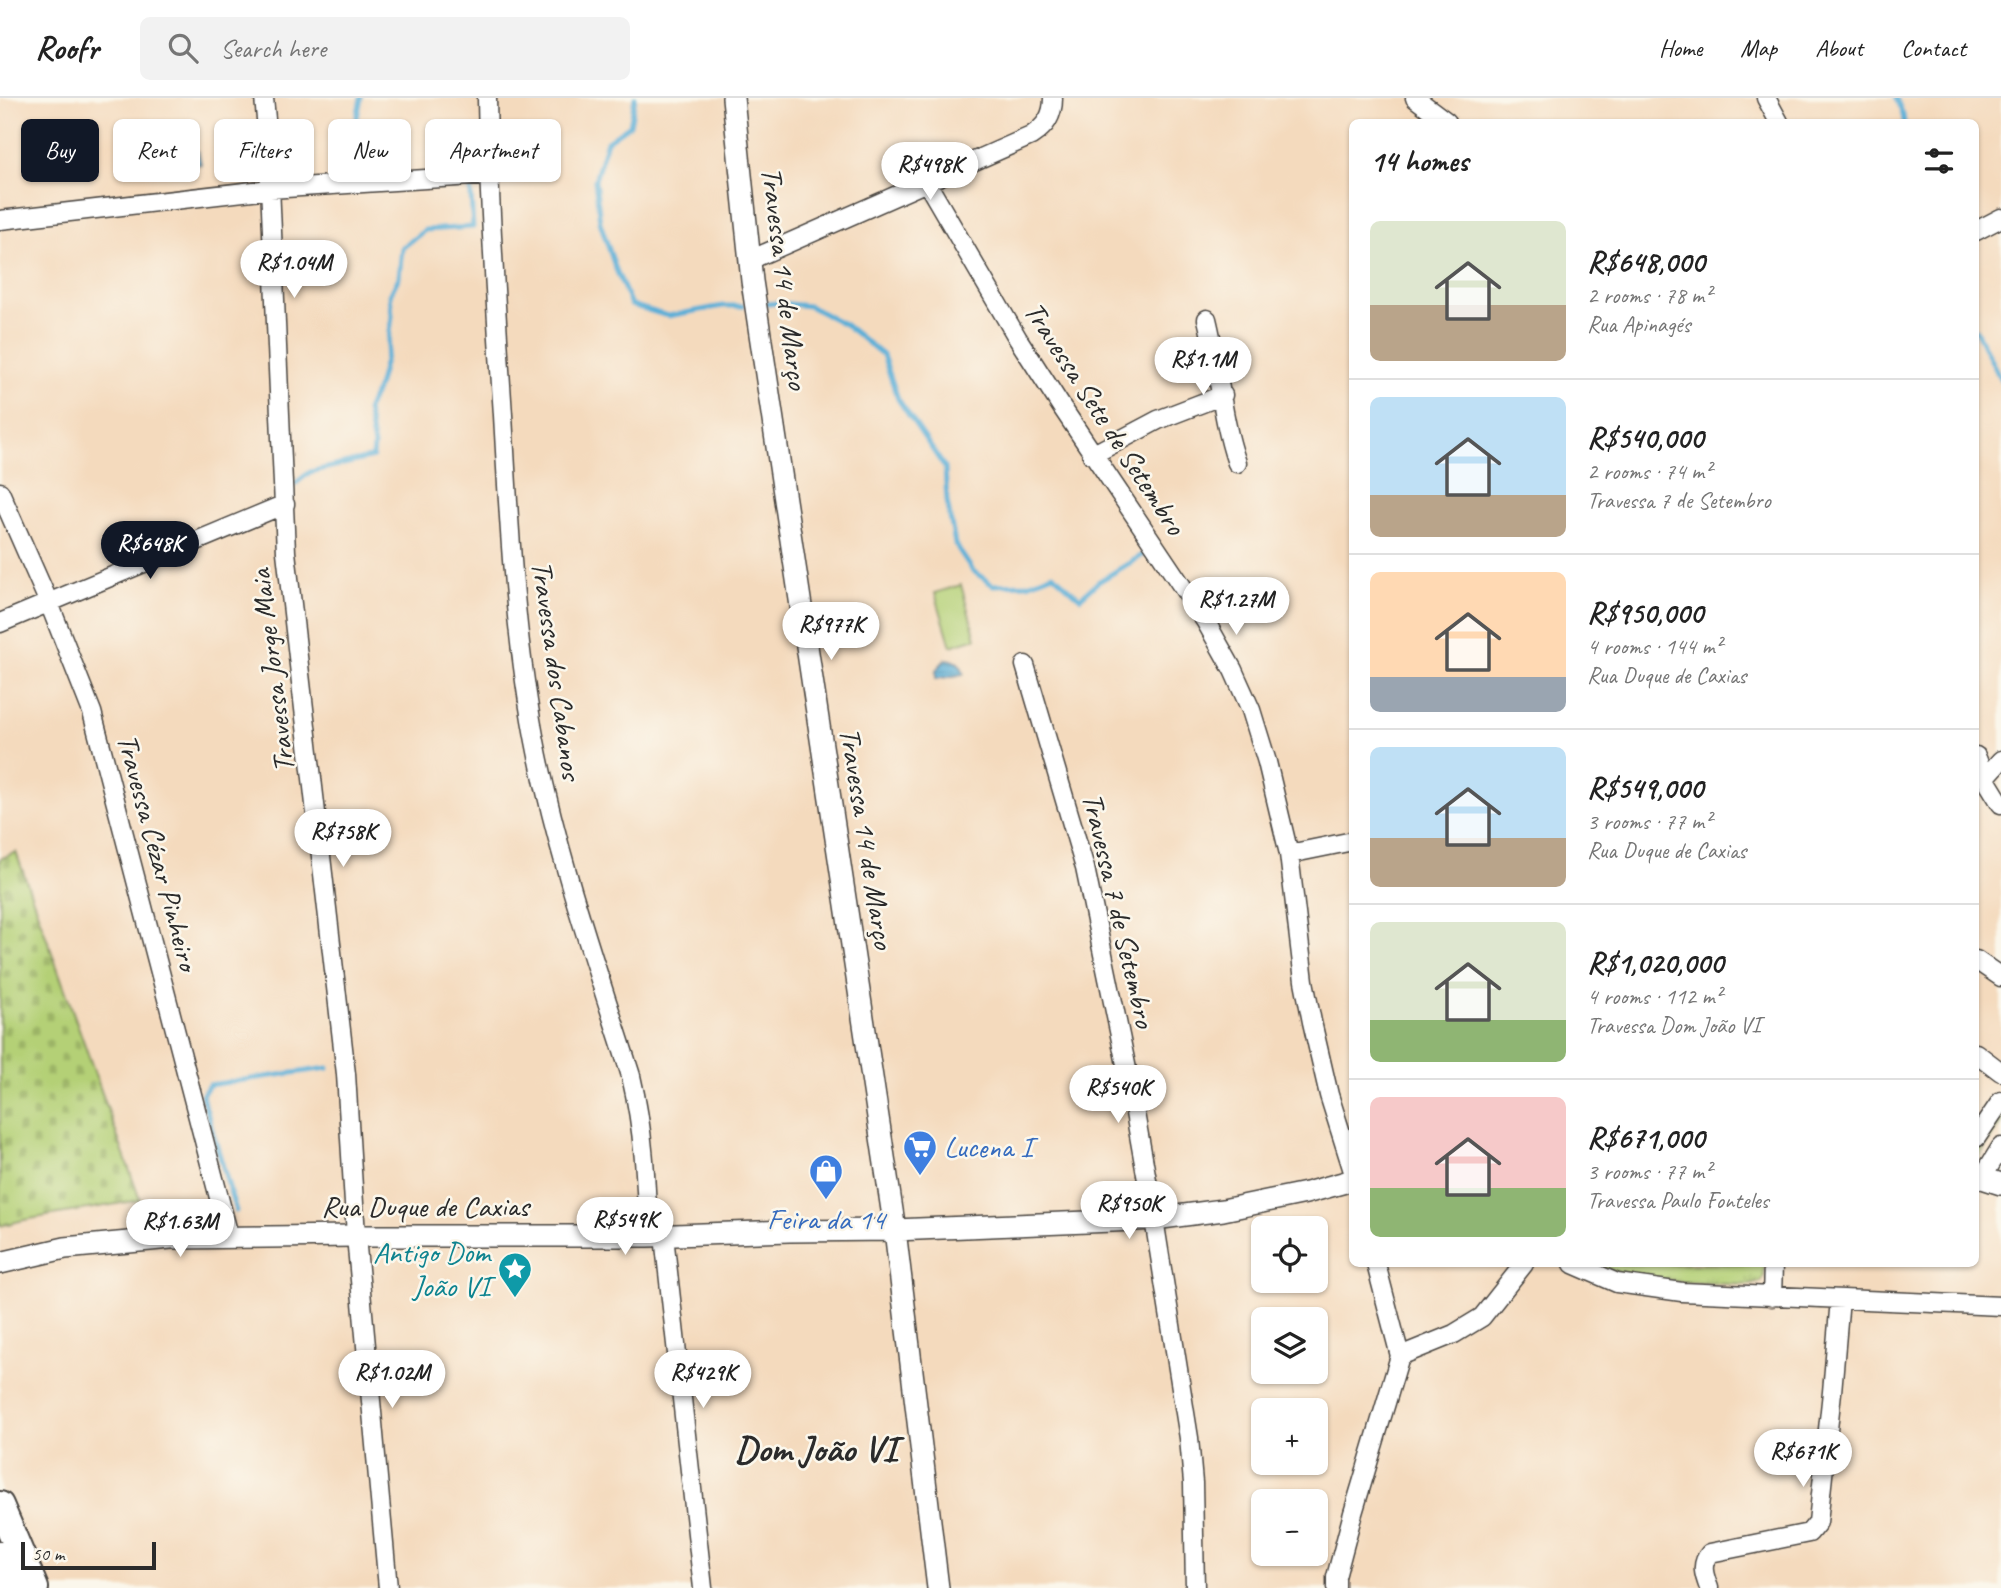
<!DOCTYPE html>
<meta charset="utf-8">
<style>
:root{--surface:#fff;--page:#f2f2f2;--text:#222;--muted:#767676;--line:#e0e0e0;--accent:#111827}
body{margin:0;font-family:Caveat,sans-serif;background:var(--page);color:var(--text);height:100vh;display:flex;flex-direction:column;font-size:26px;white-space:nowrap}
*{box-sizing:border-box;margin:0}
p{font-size:23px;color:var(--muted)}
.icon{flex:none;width:38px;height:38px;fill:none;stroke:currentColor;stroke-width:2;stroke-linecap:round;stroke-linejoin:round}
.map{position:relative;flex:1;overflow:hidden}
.drawer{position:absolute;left:1349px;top:21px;width:630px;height:1148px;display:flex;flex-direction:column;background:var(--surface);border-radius:10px;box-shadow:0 2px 5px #0004}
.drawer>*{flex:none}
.banner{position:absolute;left:21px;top:21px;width:665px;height:63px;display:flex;gap:14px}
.tools{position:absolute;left:1251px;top:1118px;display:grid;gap:14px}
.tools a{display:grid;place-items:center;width:77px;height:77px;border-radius:10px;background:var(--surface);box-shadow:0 2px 5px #0004;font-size:35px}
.scale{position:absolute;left:21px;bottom:18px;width:135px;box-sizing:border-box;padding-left:7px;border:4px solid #2b2b2b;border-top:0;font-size:19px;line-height:24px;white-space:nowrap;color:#2b2b2b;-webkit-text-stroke:5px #fbf7ec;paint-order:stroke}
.price{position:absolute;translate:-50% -60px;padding:0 16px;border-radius:24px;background:#fff;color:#222;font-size:23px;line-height:46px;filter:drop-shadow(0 2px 4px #0008)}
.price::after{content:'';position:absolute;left:50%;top:42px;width:21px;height:16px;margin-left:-10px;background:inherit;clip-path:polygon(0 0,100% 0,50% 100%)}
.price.selected{background:var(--accent);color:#fff}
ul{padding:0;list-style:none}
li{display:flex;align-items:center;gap:21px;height:175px;padding:0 21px}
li+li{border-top:2px solid var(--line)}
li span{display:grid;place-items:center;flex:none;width:196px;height:140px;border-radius:10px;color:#555}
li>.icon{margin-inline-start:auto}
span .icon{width:84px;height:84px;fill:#fffc;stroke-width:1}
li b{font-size:30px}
h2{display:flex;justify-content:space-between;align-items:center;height:84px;padding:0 21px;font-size:30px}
.pill{padding:0 24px;border-radius:10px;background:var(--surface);box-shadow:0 2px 5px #0004;font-size:24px;line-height:63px}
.pill.selected{background:var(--accent);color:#fff}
header{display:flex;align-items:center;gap:42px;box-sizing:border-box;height:98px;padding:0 35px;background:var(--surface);border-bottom:2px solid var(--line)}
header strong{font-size:33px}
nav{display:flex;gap:38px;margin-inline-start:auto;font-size:24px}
.search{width:490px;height:63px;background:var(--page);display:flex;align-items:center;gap:18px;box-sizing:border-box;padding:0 24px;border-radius:10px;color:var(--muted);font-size:26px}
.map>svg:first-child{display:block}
</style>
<header>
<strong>Roofr</strong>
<div class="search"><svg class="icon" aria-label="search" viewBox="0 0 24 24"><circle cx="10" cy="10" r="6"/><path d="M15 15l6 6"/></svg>Search here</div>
<nav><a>Home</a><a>Map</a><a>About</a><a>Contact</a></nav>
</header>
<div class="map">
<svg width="2001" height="1490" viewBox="0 0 2001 1490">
<defs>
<pattern id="grass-tufts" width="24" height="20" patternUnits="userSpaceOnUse" patternTransform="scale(1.75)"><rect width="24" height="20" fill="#b4d076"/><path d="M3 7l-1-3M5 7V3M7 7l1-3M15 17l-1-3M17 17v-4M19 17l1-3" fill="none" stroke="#9bb366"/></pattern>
<pattern id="cemetery-stones" width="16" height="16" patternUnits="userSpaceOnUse" patternTransform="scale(1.75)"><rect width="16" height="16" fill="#b4d076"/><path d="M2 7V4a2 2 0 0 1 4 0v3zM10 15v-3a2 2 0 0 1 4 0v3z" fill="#9bb366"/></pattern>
<pattern id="water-rules" width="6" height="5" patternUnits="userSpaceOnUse" patternTransform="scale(1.75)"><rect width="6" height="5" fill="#5bafd7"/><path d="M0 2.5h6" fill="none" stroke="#4b8faf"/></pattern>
</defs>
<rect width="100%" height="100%" fill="#fbf7ec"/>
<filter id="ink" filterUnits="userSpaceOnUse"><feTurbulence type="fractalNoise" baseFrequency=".0143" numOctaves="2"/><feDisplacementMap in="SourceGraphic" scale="14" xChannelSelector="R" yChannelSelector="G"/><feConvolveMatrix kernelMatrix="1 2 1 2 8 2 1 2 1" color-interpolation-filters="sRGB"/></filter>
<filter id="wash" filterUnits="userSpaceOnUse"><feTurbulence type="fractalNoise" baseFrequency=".00686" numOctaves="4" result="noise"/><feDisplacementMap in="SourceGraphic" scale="28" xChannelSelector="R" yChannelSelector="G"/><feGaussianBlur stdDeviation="1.57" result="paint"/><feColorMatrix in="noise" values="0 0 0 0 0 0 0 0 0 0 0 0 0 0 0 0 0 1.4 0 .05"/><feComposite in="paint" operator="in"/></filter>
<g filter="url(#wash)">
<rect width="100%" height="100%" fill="#f4dabd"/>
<!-- grass -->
<path fill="url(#grass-tufts)" stroke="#707e50" stroke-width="2" d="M2001,998V1025L1978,1060H1976V1035Z
M1593,1166H1764V1178L1761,1184L1749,1187C1698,1184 1641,1186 1593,1166Z"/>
<!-- cemetery -->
<path fill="url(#cemetery-stones)" stroke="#707e50" stroke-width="2" d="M16,754L140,1102L24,1122L0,1128V761Z"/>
<!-- pitch -->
<path fill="#b4d076" stroke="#707e50" stroke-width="2" d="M961,487L976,540L951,548L935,495Z"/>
<!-- water -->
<path fill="url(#water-rules)" stroke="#436d81" stroke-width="2" d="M198,53L201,66L179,70L177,57Z
M946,561C957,562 961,566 964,576L936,581V572Z"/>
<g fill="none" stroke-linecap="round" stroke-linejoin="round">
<!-- stream -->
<path stroke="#5bafd7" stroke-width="5" d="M635,0L630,27L607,43L595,82L600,124L615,169L631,207L668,218L723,208H743
M1896,0L1903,17L1904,24
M344,53L357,20L361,0
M764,206L780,205L809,208L844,226L883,257L898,301L945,370L947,403L955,446L973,473L993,487L1028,486L1053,476L1080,500L1098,484L1146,455
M1976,232L2001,282
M296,385L310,374L373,359L374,348L367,312L379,286L388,250L392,218L390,197L399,179L402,150L425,132L473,129L470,81
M236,1113L202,997L209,987L328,970"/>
</g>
</g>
<g filter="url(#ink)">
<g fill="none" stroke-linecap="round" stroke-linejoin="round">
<!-- minor casing -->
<g stroke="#494541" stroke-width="21">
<path id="minor" d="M264,0L268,42L286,454L346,976L356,1138L388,1490
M487,0C489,106 496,211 503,317C509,424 514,532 534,638C556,754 595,865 631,978C644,1033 646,1082 648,1138
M1415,0L1447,24
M1766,0L1779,24
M927,85L1018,241L1061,308L1206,524L1233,572L1251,612L1267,664L1289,756L1304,883L1312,924L1329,997L1353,1073
M0,122L270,91L488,77
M1976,133L2001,120
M750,162L1031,38C1046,28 1053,18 1053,0
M1207,221C1219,269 1221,319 1237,365
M1092,357L1158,322L1223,297
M0,394L49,505L92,614L229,1138
M0,525L285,406
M1025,567L1085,770L1128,976L1154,1121L1189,1340L1193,1385L1195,1490
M1976,658L1985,680L2001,706
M1985,680L2001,662
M1289,756L1353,743
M1976,862L2001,879
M1976,955L2001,974
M1976,1040L2001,1003
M1982,1080L2001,1049
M664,1138L703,1490
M1376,1166L1400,1258
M1573,1166L1617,1185L1682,1194L2001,1208
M1772,1199L1773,1166
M1336,1490V1479L1353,1415L1400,1258L1454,1236L1482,1219L1524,1166
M1709,1490C1704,1477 1700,1466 1710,1455L1809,1435L1818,1424L1832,1294L1840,1201"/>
</g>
<!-- tertiary casing -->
<g stroke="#494541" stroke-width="24">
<path id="tertiary" d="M733,0L752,183L895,1132L938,1490
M1976,1078L2001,1086
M0,1165L65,1150L171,1140L356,1138H648L789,1133L895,1132L1112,1123L1154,1121L1223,1112L1306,1095L1353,1082"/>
</g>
<!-- primary casing -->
<g stroke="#494541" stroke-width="30">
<path id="primary" d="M0,1407L35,1490
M0,1457L14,1490"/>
</g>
<!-- minor -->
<use href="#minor" stroke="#fff" stroke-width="18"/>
<!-- tertiary -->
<use href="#tertiary" stroke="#fff" stroke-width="21"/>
<!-- primary -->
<use href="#primary" stroke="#fff" stroke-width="26"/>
</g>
</g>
<!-- icons -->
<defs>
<g id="supermarket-pin" transform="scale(1.75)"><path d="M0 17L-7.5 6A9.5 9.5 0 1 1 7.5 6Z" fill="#3f7fe0" stroke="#fbf7ec"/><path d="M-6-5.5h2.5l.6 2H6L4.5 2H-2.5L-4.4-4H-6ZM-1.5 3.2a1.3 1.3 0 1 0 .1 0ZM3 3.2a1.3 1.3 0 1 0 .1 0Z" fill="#fff"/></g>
<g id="shop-pin" transform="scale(1.75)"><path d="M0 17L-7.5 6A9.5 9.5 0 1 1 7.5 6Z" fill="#3f7fe0" stroke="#fbf7ec"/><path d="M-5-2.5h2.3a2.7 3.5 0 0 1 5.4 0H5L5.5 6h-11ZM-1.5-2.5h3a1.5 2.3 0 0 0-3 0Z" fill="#fff"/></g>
<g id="sight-pin" transform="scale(1.75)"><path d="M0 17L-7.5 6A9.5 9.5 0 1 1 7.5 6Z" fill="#0f9aa8" stroke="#fbf7ec"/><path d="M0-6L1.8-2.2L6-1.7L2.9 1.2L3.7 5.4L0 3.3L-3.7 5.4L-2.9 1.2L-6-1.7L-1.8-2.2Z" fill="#fff"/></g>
</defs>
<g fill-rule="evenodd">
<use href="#supermarket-pin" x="920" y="1049"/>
<use href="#shop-pin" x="826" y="1073"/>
<use href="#sight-pin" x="515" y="1171"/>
</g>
<g text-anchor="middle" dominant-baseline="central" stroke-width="5" stroke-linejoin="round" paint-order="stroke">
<!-- street labels -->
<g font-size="30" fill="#2b2b2b" stroke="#fbf7ec">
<text transform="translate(785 180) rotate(83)">Travessa 14 de Março</text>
<text transform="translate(1105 320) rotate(57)">Travessa Sete de Setembro</text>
<text transform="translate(557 572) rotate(82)">Travessa dos Cabanos</text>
<text transform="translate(272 573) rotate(-97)">Travessa Jorge Maia</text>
<text transform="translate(867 740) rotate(81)">Travessa 14 de Março</text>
<text transform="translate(158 754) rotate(75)">Travessa Cézar Pinheiro</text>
<text transform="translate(1119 812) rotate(77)">Travessa 7 de Setembro</text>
<text x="425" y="1108">Rua Duque de Caxias</text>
</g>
<!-- shop labels -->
<g font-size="30" fill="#366cbe" stroke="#fbf7ec" text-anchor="start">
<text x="944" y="1049">Lucena I</text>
<text x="826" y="1121" text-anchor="middle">Feira da 14</text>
</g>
<!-- culture labels -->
<g font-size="30" fill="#0d838f" stroke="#fbf7ec" text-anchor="end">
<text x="490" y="1154">Antigo Dom<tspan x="490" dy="34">João VI</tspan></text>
</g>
<!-- district labels -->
<g font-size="37" font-weight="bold" fill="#2b2b2b" stroke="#fbf7ec">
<text x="816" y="1350">Dom João VI</text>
</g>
</g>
</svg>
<div class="tools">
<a><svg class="icon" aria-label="locate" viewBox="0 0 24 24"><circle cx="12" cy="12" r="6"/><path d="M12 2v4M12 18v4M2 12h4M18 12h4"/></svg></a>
<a><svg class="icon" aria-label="layers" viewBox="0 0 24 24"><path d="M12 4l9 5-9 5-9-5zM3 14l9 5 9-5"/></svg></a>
<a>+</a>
<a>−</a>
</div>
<div class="scale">50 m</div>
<b class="price" style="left:930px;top:104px">R$498K</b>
<b class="price" style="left:294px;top:202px">R$1.04M</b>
<b class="price" style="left:1203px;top:299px">R$1.1M</b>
<b class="price selected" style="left:150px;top:483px">R$648K</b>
<b class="price" style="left:1236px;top:539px">R$1.27M</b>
<b class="price" style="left:831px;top:564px">R$977K</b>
<b class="price" style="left:343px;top:771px">R$758K</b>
<b class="price" style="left:1118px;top:1027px">R$540K</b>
<b class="price" style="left:1129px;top:1143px">R$950K</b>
<b class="price" style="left:625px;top:1159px">R$549K</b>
<b class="price" style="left:180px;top:1161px">R$1.63M</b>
<b class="price" style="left:392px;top:1312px">R$1.02M</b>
<b class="price" style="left:703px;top:1312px">R$429K</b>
<b class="price" style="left:1803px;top:1391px">R$671K</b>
<div class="banner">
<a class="pill selected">Buy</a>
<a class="pill">Rent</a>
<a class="pill">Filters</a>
<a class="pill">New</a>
<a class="pill">Apartment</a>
</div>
<section class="drawer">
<h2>14 homes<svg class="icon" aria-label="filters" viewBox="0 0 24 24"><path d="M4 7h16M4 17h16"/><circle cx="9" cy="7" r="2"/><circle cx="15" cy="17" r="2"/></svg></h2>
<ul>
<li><span style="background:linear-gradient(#dfe7d0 60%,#b9a48a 0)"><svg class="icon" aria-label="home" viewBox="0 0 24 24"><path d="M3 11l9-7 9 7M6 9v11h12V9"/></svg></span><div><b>R$648,000</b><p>2 rooms · 78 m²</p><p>Rua Apinagés</p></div></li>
<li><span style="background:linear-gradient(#bfe0f5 70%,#b9a48a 0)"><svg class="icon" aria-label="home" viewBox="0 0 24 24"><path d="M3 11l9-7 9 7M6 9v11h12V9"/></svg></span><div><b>R$540,000</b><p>2 rooms · 74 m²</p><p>Travessa 7 de Setembro</p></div></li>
<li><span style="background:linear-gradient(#ffd9b3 75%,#9aa5b1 0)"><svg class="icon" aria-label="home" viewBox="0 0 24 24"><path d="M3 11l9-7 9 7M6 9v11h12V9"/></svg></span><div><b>R$950,000</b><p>4 rooms · 144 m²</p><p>Rua Duque de Caxias</p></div></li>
<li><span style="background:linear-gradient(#bfe0f5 65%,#b9a48a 0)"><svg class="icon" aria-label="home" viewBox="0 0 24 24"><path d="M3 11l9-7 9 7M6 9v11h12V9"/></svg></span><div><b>R$549,000</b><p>3 rooms · 77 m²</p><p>Rua Duque de Caxias</p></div></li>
<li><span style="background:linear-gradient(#dfe7d0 70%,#8fb573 0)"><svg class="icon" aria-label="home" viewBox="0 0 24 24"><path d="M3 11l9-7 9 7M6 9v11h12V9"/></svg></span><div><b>R$1,020,000</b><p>4 rooms · 112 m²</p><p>Travessa Dom João VI</p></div></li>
<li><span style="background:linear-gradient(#f6c9c9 65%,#8fb573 0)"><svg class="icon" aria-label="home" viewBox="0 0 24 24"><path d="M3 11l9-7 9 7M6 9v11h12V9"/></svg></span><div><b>R$671,000</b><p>3 rooms · 77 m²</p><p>Travessa Paulo Fonteles</p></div></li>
</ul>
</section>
</div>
